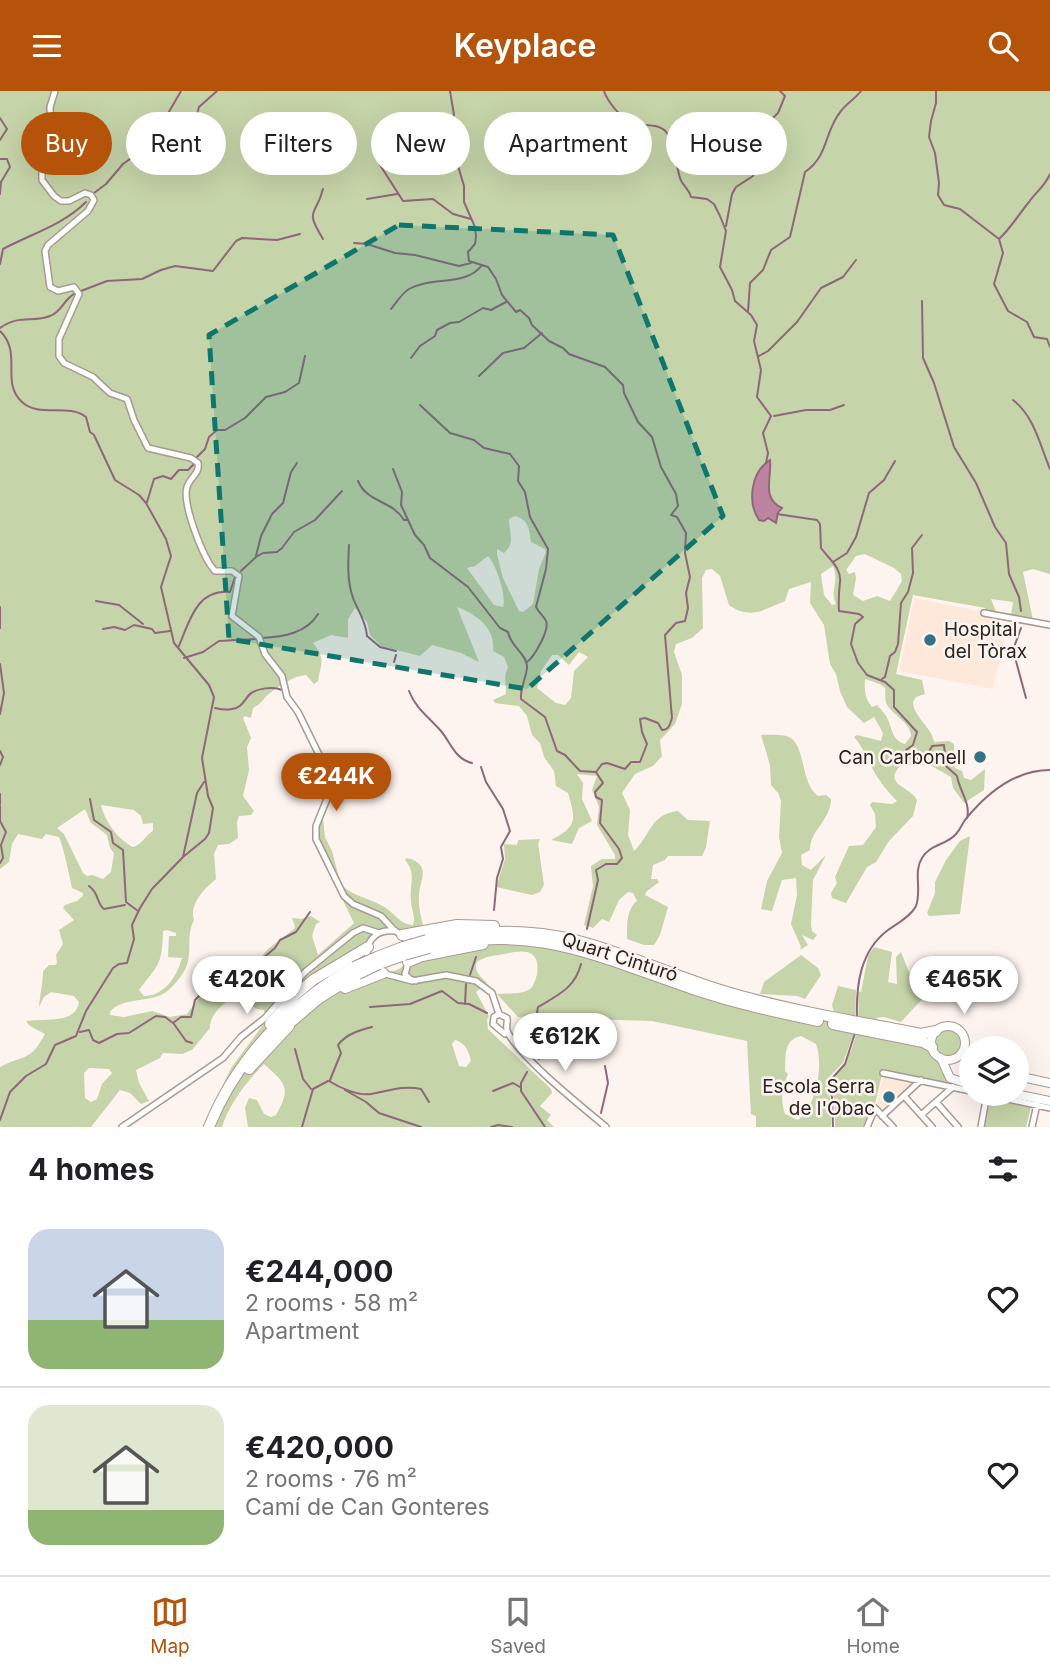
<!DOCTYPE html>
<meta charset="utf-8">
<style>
:root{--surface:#fff;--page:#f2f2f2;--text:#202124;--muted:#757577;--line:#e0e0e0;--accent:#b45309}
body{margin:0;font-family:Inter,sans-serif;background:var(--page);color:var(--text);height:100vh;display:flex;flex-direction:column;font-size:26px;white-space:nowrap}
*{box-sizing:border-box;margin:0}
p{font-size:23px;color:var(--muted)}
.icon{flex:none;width:38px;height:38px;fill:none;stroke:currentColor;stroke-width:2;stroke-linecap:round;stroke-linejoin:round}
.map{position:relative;height:1036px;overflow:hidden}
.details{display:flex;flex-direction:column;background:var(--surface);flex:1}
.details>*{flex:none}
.hud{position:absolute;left:21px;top:21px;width:1008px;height:63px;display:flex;gap:14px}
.controls{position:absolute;left:959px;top:945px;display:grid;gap:14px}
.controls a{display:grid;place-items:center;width:70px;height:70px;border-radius:50%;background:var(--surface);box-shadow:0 7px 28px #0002;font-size:35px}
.price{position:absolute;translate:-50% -60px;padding:0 16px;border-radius:24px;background:#fff;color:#222;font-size:23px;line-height:46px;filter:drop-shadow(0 2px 4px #0008)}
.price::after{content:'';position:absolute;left:50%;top:42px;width:21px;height:16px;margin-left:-10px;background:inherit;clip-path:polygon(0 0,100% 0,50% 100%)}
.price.current{background:var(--accent);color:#fff}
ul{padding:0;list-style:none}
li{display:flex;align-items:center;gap:21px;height:175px;padding:0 28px}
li+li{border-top:2px solid var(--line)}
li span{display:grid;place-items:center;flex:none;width:196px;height:140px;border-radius:21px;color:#555}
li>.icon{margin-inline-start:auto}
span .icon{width:84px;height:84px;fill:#fffc;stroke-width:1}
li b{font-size:30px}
h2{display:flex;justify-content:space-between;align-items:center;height:84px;padding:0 28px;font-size:30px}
.chip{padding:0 24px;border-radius:32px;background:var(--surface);box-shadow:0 7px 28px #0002;font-size:24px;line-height:63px}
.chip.current{background:var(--accent);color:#fff}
header{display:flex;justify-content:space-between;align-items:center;height:91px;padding:0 28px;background:var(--accent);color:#fff;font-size:32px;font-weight:600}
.dock{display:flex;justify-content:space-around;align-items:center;height:98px;border-top:2px solid var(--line);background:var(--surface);font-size:19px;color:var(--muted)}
.dock a{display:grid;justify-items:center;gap:4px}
.dock .current{color:var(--accent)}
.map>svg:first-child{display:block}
</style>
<header><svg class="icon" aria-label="menu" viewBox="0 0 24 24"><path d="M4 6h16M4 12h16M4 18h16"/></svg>Keyplace<svg class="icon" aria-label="search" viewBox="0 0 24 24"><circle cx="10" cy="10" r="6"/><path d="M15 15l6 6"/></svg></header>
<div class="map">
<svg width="1050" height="1036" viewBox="0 0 1050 1036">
<rect width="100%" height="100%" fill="#fef4ef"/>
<!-- built -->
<path fill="#fee8da" d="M914,507L995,523L992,541L1000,544L1004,550L993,598L899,580Z
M883,985L913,991L882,1022L876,1015Z"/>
<!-- green -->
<path fill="#c6d4a9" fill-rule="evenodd" d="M0,0H1050V483L1033,478L1023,481L1033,529L1011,524L1013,511L991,508L997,523L985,520V517L913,504L896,583L922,589L925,603L916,606L913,611C914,627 932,636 934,651L949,650L954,653L955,677L962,680L964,687L971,689L985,678L984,699L964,712L953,697L951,686L930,674H901C882,694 910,695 917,709L913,725L889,750L876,771L867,776L846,812L832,807L831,802L837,792L835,786L849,755L863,754L876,736L875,723L870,714L872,711L892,713L897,710C887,700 879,690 872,677C866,666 863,656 854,646L857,644L881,650L883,642L874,626L864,632L847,616L840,600L836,583L830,573L824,534L810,512L811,491L789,498L785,510C763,519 750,529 729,514L720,485L712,478L706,479L702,487L703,537L692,547L676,553L674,561L682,584V613L675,633L660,649L662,665L653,675L635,683L622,702L630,719L628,744L634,760C651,744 650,723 678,720L688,729L710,730L706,756L702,765H668L665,769L653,774L651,788H657L659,791L646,801L645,804L668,816L660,844L654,854H644L627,848C627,835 626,818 637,810L633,802L628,801L619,809L609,831L602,828L593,837L584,834L593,795L591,775L602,768H615V764L597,734L599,716L592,699L597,685L577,683L583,692L582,708L592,730L579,737L572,753L551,749C579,735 575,727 568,702L556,695L554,680L544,666L540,652L532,644L527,625L519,615L495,612L493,609L506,603L505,585L508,576L504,566L493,560C496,537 476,523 457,516L479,571L461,562L432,554L420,565L381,555L370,544L367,531L355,517L348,528V547L331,544L313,552C326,568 321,572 318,590L314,593L306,584C294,585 280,594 270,602C263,607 262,613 253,617L251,627L245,625L243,627L251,647L247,656L249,679L243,705L254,720L251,724L239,725L237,731L238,747L229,753L218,754L214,763L216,788C204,798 189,813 194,829C184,848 196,865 181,885C176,892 168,901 161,904C145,911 121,907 110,921V924L124,926L152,920L170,926L187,923L202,903L224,889L242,886L268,858L294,838L295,835L292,827L301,828L311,825L320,831L316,833L312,845L318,864L354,832L314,750V737L328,700L333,702L323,728L325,746L332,760L341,794C354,806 371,807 386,817C395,823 401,834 413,834C416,824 411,819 411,810C409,794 417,783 405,769L407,767C433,774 419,789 419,805C418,814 421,826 423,834L473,832L549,840L743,902L834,922L832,914L838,895L856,899L855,939L843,972L828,987L826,993L831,1011V1036H756V1025L751,1023L747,950L652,930L518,926L497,903C507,902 521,904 530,898C534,895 536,887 537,883C541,856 521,859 504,863C494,865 485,865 477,871C473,880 481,886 487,892L476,901L489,925L487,929L488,938L551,998L552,1002L540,1015L551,1024L547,1029L554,1036H248L245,1017L249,1007L257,1009L264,1023L271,1026L276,1024C292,996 285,992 264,973C247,990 229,1013 222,1036H203L231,977L266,930L264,919L257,918L238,905C226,908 209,924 210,937L192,959L182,963L163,962L160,967L136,979L139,992L149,1010L141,1013L130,1002L120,999L91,1036H0V976C25,963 30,971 45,943L30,935L26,930C42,927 76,934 79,911L74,905L51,901L44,906L39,916C40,903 43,892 43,880L49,874H55L57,872L56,864L63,853L59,839L74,829L63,817L65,814L77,810L83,805V802L72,797C69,783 64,758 59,746L46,743L42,748L18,743L12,753L9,771L0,778ZM767,370C771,388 763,406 782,417L776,432L767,427L764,430L754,422C753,401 751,386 767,370ZM515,425C529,429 529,438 531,451L545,458L546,461L539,478L533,513L523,521L519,520L503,487L497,463V458L504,462C516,452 509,442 509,428ZM865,463L894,477L901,483L902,490L890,510L877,505L863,510L853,504L856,487L855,481L849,483L846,479L856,465ZM488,465C496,473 507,506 503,516L494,514L467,477L475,475ZM833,475C840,493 829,498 836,513L832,514L824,504L821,483ZM579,561L588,566L574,580L571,607L565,614L556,612L537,597L541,580L552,564H558L569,574ZM865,588L880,593L885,597C886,603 884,608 887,614C894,625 911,632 911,645L905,653C892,649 893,640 888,629C886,623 881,619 877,614L872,616C865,608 864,598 865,588ZM101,714L134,719L141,725L143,733L153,732V740C145,745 141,754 133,756C117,748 105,730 101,714ZM85,718L91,732L107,744L110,757L114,762L111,781L103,788L92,784L87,785L83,782L64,743L57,737ZM167,839L176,842V845H169L168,866L182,867C177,885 165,905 144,905L139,899C158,873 162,876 163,840ZM386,842H395L404,848L406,871C399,881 389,883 379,878L369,862L374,848ZM801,945L816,953C824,974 816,1016 798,1029L785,1023C780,1008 782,998 788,983L785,980C786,965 783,949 801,945ZM455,949C466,953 468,958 471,970L466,976L459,975L452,953ZM89,977L109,978L112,982L102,993L97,1008L91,1011L85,1007L84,982Z
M761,644C769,644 782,643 789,646C806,654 800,692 818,705L826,704L831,708C831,729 810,739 810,759L801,764L802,774L811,779L826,764L813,789L811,833L812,840L817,844L813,849L802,844L808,854L800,859L801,856L791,833L797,804L796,787L782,789L772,820L761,818L767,790L782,762L779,746L781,710L778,702L771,694L770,674Z
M970,745L960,823L929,825L927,822L935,802V791L946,769L960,750Z
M540,748L538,752L544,794L540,801L532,804L496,796L505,768L504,753L517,754L518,749Z
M874,856L892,861L888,891L897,893L896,866L901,861L911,886L919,899L926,901V904L901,931L883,926L876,927L881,932C913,950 932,956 951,989L942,991L883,979L875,1013L862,1036H835V1012L829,991C856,966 860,935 858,900L861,901L868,865Z
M801,864L818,877L821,884L805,908L797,905L760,903L764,891Z
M933 952a15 15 0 1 1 30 0a15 15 0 1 1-30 0Z
M989,1007L1031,1016L1026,1036H983Z"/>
<!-- water -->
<path fill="#bd83a1" stroke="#90667a" stroke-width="2" d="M770,369C772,387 761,407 782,417L778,422L776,432L768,427L764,430L759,429C747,411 751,381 770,369Z"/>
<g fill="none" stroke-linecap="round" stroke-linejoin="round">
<!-- stream -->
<path stroke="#90667a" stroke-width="2" d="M450,0L454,24L453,32L456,39L453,58L464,95V111L475,136L476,145L475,153L468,161L469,170L488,176L496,188L502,204L516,221L520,219L529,227L532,234L549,250L563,257L569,263L605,276L623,294L624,302L638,331L652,346L661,376L676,403L678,415L671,424L677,426L686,442L685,462L690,486L686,502L688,517L685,530L676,532L665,544L672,627C670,633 669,639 662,639L658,632L645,627L640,628L642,641L647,653L640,671H631L625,678L607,672L602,673L596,681L603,692L595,701L596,706L602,709L600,732L619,758L622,767L617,773H606L596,779L598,789L587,838
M604,0C607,10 621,27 631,32C642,36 659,31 667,42C676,55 675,71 680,87C682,94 689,98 691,106L707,108L714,113L720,125L726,140L720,176L732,199L735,210L751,224L757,234L754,250L761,279L757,306L771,325L763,342L768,362L766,372
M936,0V12L931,30L929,46L935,62L939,92L938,104L944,114L960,118L999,148
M166,26L181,0
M0,27L7,38L0,49
M0,68H7L10,76L1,91L0,103
M380,74L403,110L433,108L453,123L471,128
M1050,83C1045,95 1036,101 1029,111C1019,123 1011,137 999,148L1003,162L994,193L1008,220L1027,231L1034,246L1047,248L1050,256
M94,102L106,93L123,73L137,63L161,29L165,28L176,32L195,31L199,16L217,0
M367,108L397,103
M726,135L732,103L736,96L753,85L759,74L765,40L770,30L778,22L785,5L780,0
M323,148C304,117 316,126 323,98
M354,152L367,153L395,162L415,164L459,175L471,172
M0,173L3,158C31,143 63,134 86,111
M81,200L107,190L142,188L161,179L175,175L213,180L236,150L242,147L277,149L300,143
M922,210L923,267L934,292L954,356L976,392L995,436L1006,452L1009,483L1019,506L1021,520
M391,218C396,212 402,202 409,198C432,185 466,196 482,174
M748,221L750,192L763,179L771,159L790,146L805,81C829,65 824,40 841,20C847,12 855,8 861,0
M0,237C19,223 33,232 50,225C62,221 64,207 76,202
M0,240C23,262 0,291 22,311C39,327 68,312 86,326L90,341L94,344L115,389L139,404L146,412L166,448L171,465L161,496L174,552L209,594L214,606L202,667L208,705L213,717L209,742L205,748L183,766L152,798L140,817L132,834L134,848L127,872L119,873L113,877L86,920L76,945L55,954L46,973L26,985L10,1001L0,1029
M759,265L768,260L797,231L821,197L843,186L856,169
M411,267L420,255L435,245L437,239L450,232L459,231L483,217L491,219L506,211
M479,285L503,262L524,257L542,242
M1013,309C1034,325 1040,354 1050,378
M420,314L450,342L474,349L484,357L510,363L519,375L518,390L525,401L530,426L548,458L546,478L536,516C539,522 544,525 546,530C550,539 534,566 527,571
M774,325L806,319H830L844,314
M197,366L205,358L209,346L217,339H225L245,327L266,306L285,301L299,292L305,265
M393,378L402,401L401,414L408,429
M358,390C367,412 392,409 404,429H408L415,444L424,454L430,467L468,496L500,537L508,541C510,555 526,562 527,575C527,586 520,596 521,608L545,626L557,660L565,664L580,680L596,681
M147,411L154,388L163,385L171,388L179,379H188L194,373
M777,423L817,429L820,433L821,457C828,467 842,477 840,491C839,501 838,509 839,520L859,523L863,526L855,533L851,553L858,572L867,584L885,591L894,599V616L917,641L913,654L906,659L909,666C922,670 927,666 932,655L944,654L946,675L957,685C959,699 971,712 967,727
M349,454C348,472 347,490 353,507C358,520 366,530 367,545L380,556L396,560
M256,465L261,445L272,423L283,412L291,381L297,372
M833,471L847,462L856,446L869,402L884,389L895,370
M241,480L256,466L263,462L277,461L282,457L294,441L315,429L342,400
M96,510L119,514L143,533
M0,516V537
M1021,537L1013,559L1026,607
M103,538L114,536L125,539L134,534L152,538L155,542L170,540
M262,547C283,546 307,542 318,523
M178,557C189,533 195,498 230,501L235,486
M184,567L203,561L219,550L257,548
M394,571L396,564
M0,573L4,602L0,623
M882,588L885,586L890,565L895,561L898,553L901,512L908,501L913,482L912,457L922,444
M409,600C416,618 429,626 441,640C451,652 455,668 472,672
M215,617C219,618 227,619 232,618C241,617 244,610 249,604C256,597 274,595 282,599
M0,660L3,666L0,674
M481,676L486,691L503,718L510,740L501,756L503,768L497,787L494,819
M0,703V713
M90,708L94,729L111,741L113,752L123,759L126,811L138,820
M0,715V730L6,741L1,754L3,767L0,772
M183,766L197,702L204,691
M89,795C100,803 96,812 104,818L125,814
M470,884L476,866
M465,913L466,893
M370,916L410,913L442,900L458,912L469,913L487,922
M537,922L538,916C558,904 575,897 581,873
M857,926C856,894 860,860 888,839C897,833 911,825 916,815C922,799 913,781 922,767C930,753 947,754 956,743C960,739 962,733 965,729C986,703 1014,679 1050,679
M174,933L186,950L192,952
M517,940L541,966
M80,941L89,939L93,949L99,952L117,943L129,942L156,925L165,926L173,932L181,926H191L195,909L200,904L217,897L224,888L243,884L275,857L280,849L296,841L310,821
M295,958L303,988L311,998
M539,968L543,952L540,939
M527,981L521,992V1000L545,1036
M330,989L341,962L338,954C346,943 360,939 372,936
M329,990C340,997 358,1005 371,1003C388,1000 403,994 421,998L429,1011
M345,999L366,1011L379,1022L421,1036
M493,1000L513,992L520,996
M601,1022L608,992L605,975
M302,1036L313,998L328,990
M491,1036L498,1034L512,1036
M833,1036L832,1006L827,993L845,973L855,942"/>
<!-- minor casing -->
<g stroke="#a89a91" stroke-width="8">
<path id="minor" d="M55,0L50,16L51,54L42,81V89L54,105L61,110H69L85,102L91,104L94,109L88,120L48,154L45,160L50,196L58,200L74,196L79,203L59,248V265L64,272L93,286L110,302L127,308L134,329L148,357L191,367L198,372C200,383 190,386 187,396C182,413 203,467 215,480H232L239,485L232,525L259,546L265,563L282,585L287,606L298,621L328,682L331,698L316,735V748L344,805L353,813L381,825L393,838L405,847L410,856
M984,522L1050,534
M409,869L405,883L410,888L416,890
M369,871C363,853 374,838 394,840
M382,882L412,890L446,884L476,890L492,902L499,923L507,927C508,933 505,936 508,942C523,969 581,1015 606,1036
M499,923L494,926L493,933L505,943
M883,982L971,1000
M985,1003L1050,1017
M904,1005L932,1036
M936,1011L958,1036
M921,1024L953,996
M882,1025L921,989
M122,1036L223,967L241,946L265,927L305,881L353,842L363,837L379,842
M867,1036L875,1017L893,1036
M981,1036L987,1003
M1032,1036L1037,1013"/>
</g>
<!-- major casing -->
<g stroke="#a89a91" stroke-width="10">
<path id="major" d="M931 952a17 17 0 1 1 34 0a17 17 0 1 1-34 0Z
M941,967L950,987L971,994
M1017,985L1050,992
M1015,1003L1050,1010"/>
</g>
<!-- highway casing -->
<g stroke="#a89a91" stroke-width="12">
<path id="highway" d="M402,844L457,834L494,835
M427,849C476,839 526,837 575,849C627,862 676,886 727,901C791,920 856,930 921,943L936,940
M429,857C533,831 598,866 693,898C734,912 776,921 818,930
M377,866L403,856
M408,871L422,865L483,853
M379,873L404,864
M345,897L383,882
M270,933L294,905L313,889L368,856
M833,933L923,951L932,956
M283,938L318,908L358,883
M249,978L289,935
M209,1036C237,967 290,912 354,876"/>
</g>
<!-- minor -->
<use href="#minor" stroke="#fff" stroke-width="5"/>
<!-- major -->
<use href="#major" stroke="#fff" stroke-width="8"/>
<!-- highway -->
<use href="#highway" stroke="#fff" stroke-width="10"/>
<!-- highway-bridge casing -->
<g stroke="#a89a91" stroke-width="12" stroke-linecap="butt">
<path id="highway-bridge" d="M403,856L427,849
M404,864L429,857
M354,876L377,866
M358,883L379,873"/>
</g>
<!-- highway-bridge -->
<use href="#highway-bridge" stroke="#fff" stroke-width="10"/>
</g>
<!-- marked area -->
<path fill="#0f766e" fill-opacity="0.2" stroke="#0f766e" stroke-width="5" stroke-dasharray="14 9" stroke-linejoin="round" d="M399,134L613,144L723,425L527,598L229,548L209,244Z"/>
<!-- markers -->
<g fill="#347288" stroke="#fef4ef" stroke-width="2.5">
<circle cx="930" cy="549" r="7"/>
<circle cx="980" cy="666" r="7"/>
<circle cx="889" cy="1006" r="7"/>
</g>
<g text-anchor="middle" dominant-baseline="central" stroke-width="5" stroke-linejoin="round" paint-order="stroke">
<!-- poi labels -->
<g font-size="19" fill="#28231f" stroke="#fef4ef" text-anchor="end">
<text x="944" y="538" text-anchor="start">Hospital<tspan x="944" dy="22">del Tòrax</tspan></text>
<text x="966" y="666">Can Carbonell</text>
<text x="875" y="995">Escola Serra<tspan x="875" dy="22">de l'Obac</tspan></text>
</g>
<!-- street labels -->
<g font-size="19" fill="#28231f" stroke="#fef4ef">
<text transform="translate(620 866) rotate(18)">Quart Cinturó</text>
</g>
</g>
</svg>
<div class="controls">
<a><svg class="icon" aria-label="layers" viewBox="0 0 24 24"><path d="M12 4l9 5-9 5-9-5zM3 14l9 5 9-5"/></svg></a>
</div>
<b class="price current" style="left:336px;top:722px">€244K</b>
<b class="price" style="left:247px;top:925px">€420K</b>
<b class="price" style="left:964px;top:925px">€465K</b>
<b class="price" style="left:565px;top:982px">€612K</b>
<div class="hud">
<a class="chip current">Buy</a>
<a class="chip">Rent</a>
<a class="chip">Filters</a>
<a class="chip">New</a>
<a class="chip">Apartment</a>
<a class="chip">House</a>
</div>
</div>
<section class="details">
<h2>4 homes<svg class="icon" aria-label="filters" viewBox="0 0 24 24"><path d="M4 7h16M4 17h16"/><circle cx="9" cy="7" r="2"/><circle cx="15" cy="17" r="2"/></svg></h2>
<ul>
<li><span style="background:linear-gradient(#c9d6e8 65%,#8fb573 0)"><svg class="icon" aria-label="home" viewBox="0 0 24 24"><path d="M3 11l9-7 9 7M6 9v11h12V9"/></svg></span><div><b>€244,000</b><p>2 rooms · 58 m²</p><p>Apartment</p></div><svg class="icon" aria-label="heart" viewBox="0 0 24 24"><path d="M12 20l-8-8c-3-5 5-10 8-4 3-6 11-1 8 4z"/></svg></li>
<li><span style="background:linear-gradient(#dfe7d0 75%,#8fb573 0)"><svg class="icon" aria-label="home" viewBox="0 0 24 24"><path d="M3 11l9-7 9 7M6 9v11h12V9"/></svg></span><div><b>€420,000</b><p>2 rooms · 76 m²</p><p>Camí de Can Gonteres</p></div><svg class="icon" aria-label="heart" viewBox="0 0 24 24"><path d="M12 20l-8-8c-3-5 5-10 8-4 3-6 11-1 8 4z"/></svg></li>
</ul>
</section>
<nav class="dock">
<a class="current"><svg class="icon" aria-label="map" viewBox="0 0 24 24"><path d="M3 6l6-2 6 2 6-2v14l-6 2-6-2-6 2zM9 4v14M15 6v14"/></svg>Map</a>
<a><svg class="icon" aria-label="saved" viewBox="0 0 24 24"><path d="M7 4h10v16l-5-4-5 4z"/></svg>Saved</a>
<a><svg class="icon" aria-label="home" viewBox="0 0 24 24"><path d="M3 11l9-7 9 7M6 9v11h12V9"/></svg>Home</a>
</nav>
